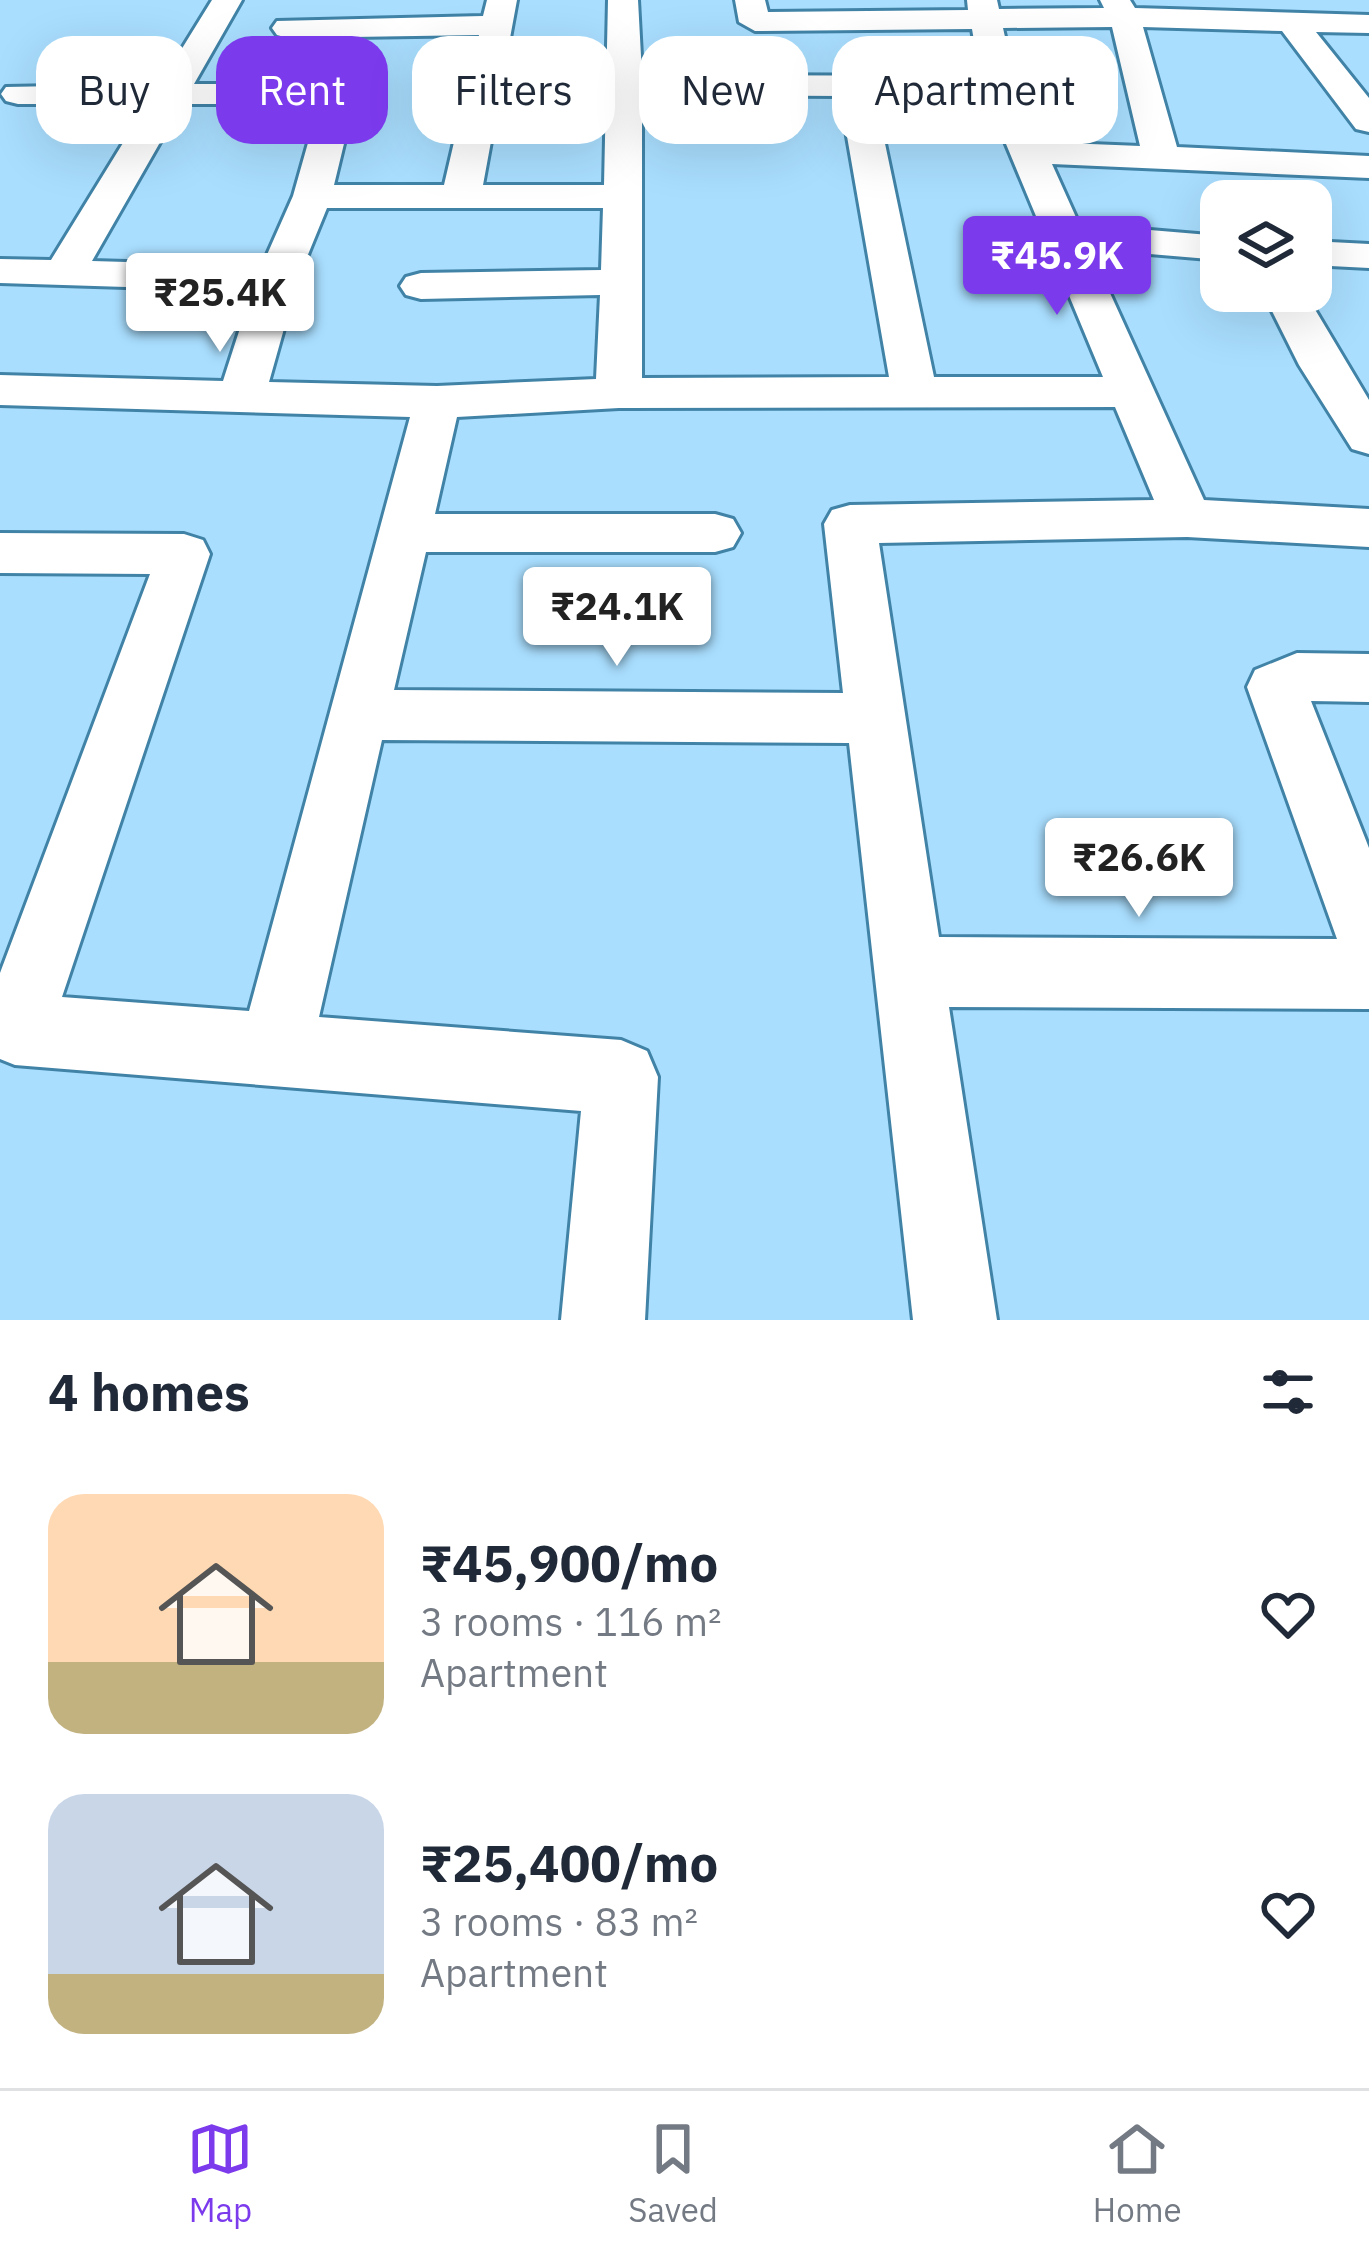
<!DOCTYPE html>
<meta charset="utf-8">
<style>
:root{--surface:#fff;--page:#f6f6f7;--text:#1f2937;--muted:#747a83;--line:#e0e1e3;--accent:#7c3aed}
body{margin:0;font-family:"IBM Plex Sans",sans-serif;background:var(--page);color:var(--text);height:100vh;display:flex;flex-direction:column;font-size:45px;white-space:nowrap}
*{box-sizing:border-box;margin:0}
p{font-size:39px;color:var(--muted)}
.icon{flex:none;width:66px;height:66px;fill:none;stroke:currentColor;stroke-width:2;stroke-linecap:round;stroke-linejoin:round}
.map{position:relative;height:1320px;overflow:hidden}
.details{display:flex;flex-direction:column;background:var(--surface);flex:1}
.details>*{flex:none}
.guide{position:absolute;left:36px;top:36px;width:1299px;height:108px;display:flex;gap:24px}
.buttons{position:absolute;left:1200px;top:180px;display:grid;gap:24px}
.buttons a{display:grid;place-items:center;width:132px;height:132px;border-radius:24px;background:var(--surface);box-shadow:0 12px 48px #0002;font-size:60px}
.price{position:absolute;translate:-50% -102px;padding:0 27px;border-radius:12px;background:#fff;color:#222;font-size:39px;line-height:78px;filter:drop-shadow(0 3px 6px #0008)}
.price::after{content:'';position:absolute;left:50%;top:72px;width:36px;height:27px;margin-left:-18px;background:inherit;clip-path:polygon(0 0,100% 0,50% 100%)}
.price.selected{background:var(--accent);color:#fff}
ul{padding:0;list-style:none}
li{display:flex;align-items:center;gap:36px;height:300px;padding:0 48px}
li span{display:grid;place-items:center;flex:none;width:336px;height:240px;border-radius:36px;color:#555}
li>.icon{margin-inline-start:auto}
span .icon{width:144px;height:144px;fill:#fffc;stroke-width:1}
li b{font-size:51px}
h2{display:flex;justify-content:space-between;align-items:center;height:144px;padding:0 48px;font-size:51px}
.pill{padding:0 42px;border-radius:36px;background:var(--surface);box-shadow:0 12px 48px #0002;font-size:42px;line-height:108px}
.pill.selected{background:var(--accent);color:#fff}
.menu{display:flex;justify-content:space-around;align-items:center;height:168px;border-top:3px solid var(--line);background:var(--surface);font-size:33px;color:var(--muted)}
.menu a{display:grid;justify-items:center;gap:6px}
.menu .selected{color:var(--accent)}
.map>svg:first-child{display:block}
</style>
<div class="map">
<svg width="1369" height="1320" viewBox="0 0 1369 1320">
<rect width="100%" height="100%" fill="#a9defe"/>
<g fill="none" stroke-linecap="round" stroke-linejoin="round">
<!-- minor casing -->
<g stroke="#4083a7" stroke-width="6">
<path id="minor" d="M212,0H242L194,84H339L351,87L356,94L334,185H444L479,35L288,38L277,35L272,28L277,21L483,16L487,0H517L483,185H604L608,0H638L642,75L980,76L972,29L755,31L739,22L735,0H765L768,12L968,10L967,0H997L999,9L1104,8L1100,0H1130L1135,8L1369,15V33L1316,32L1369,98V132L1356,129L1282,31L1143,27L1177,147L1369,156V178L1052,164L1079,224L1221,236V260L1090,249L1204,500L1369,509V547L1187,537L879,543L939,937L1337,939L1247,687L1255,670L1297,653L1369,654V702L1311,701L1369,848V1009L949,1007L997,1320H913L849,743L382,740L319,1017L621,1040L647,1051L658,1077L645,1320H561L581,1111L15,1065L0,1059V973L150,574L0,573V533L184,534L203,540L210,554L62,997L249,1011L410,417L0,405V375L223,381L252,291L0,283V259L51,260L147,104H18L6,101L1,94L6,87L160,84ZM1112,27L1140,146L1041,142L1016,86L1003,28ZM642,95L840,96L889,377L642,378ZM875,96H986L1103,377H934ZM182,104H319L293,196L262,266L92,261ZM327,208H603L601,270L421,273L406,277L400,286L406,295L421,299L600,295L596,379L437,386L269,382L298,279ZM1115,407L1154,500L850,505L832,510L824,524L843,693L394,690L426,552H715L733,547L741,533L733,519L715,514H435L457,417L619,408Z
M1311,241L1369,244V268L1311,265Z
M1262,291H1304L1369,400V454L1352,449L1299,365Z"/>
</g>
<!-- minor -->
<use href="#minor" fill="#fff" fill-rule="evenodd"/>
</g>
</svg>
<div class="buttons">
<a><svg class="icon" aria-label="layers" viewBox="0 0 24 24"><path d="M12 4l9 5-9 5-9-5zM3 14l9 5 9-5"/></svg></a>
</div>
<b class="price selected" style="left:1057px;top:318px">₹45.9K</b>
<b class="price" style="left:220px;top:355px">₹25.4K</b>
<b class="price" style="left:617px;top:669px">₹24.1K</b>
<b class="price" style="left:1139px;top:920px">₹26.6K</b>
<div class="guide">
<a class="pill">Buy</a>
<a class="pill selected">Rent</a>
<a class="pill">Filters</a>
<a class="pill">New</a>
<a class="pill">Apartment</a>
</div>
</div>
<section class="details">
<h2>4 homes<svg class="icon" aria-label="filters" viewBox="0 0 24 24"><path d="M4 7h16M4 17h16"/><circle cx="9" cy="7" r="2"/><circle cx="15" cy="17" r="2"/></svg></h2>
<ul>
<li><span style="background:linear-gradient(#ffd9b3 70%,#c2b280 0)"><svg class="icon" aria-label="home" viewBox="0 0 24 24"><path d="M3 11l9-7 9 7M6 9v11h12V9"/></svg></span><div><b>₹45,900/mo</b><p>3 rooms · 116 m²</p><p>Apartment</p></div><svg class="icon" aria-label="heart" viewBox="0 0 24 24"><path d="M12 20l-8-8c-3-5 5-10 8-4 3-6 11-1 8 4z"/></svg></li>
<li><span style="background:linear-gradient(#c9d6e8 75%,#c2b280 0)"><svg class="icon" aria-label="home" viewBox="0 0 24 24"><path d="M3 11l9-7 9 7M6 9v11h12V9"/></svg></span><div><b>₹25,400/mo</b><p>3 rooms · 83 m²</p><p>Apartment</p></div><svg class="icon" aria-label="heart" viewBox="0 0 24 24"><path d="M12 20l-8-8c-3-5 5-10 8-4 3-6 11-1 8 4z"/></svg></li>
</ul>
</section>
<nav class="menu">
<a class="selected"><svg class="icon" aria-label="map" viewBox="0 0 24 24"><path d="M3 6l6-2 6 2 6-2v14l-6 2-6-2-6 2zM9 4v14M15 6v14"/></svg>Map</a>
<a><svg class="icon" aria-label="saved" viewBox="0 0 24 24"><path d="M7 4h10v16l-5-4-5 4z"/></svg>Saved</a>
<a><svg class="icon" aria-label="home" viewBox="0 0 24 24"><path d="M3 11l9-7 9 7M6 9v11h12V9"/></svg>Home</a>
</nav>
